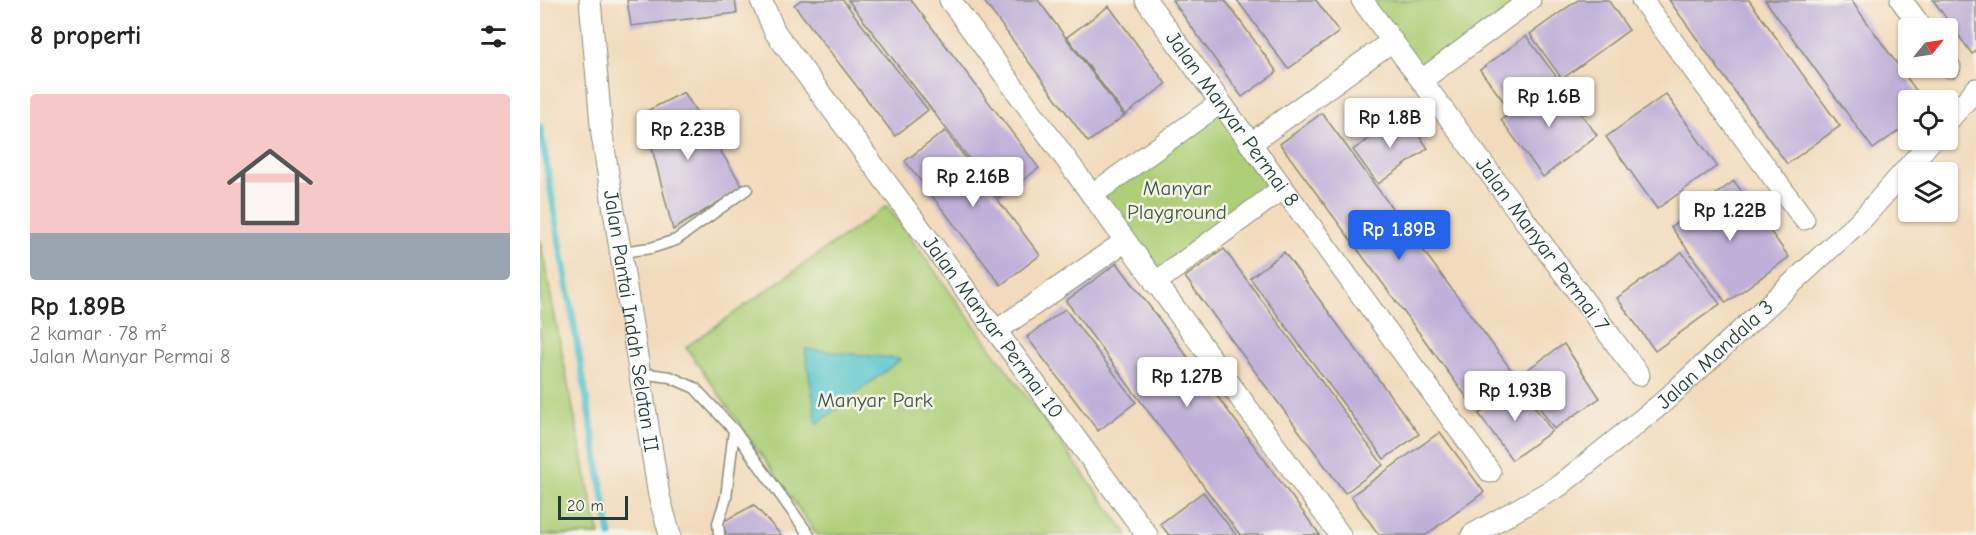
<!DOCTYPE html>
<html lang="id">
<meta charset="utf-8">
<style>
:root{--surface:#fff;--page:#f2f2f2;--text:#222;--muted:#767676;--line:#e0e0e0;--accent:#2563eb}
body{margin:0;font-family:"Comic Neue",sans-serif;background:var(--page);color:var(--text);height:100vh;display:flex;flex-direction:column;font-size:22px;white-space:nowrap}
*{box-sizing:border-box;margin:0}
p{font-size:20px;color:var(--muted)}
.icon{flex:none;width:33px;height:33px;fill:none;stroke:currentColor;stroke-width:2;stroke-linecap:round;stroke-linejoin:round}
.map{position:relative;flex:1;overflow:hidden}
.side{display:flex;flex-direction:column;background:var(--surface);width:540px}
.side>*{flex:none}
.needle{width:39px;rotate:60deg}
.fabs{position:absolute;left:1358px;top:18px;display:grid;gap:12px}
.fabs a{display:grid;place-items:center;width:60px;height:60px;border-radius:6px;background:var(--surface);box-shadow:0 2px 4px #0004;font-size:30px}
.scale{position:absolute;left:18px;bottom:15px;width:70px;box-sizing:border-box;padding-left:6px;border:3px solid #1f3d34;border-top:0;font-size:16px;line-height:21px;white-space:nowrap;color:#1f3d34;-webkit-text-stroke:4px #f7f3e8;paint-order:stroke}
.price{position:absolute;translate:-50% -51px;padding:0 14px;border-radius:6px;background:#fff;color:#222;font-size:20px;line-height:39px;filter:drop-shadow(0 2px 3px #0008)}
.price::after{content:'';position:absolute;left:50%;top:36px;width:18px;height:14px;margin-left:-9px;background:inherit;clip-path:polygon(0 0,100% 0,50% 100%)}
.price.active{background:var(--accent);color:#fff}
ul{padding:0;list-style:none}
li{display:grid;align-content:center;gap:12px;height:318px;padding:0 30px}
li+li{border-top:2px solid var(--line)}
li span{display:grid;place-items:center;height:186px;border-radius:6px;color:#555}
li>.icon{margin-inline-start:auto}
span .icon{width:108px;height:108px;fill:#fffc;stroke-width:1}
li b{font-size:26px}
h2{display:flex;justify-content:space-between;align-items:center;height:72px;padding:0 30px;font-size:26px}
main{display:flex;flex:1;min-height:0}
.map>svg:first-child{display:block}
</style>
<main>
<section class="side">
<h2>8 properti<svg class="icon" aria-label="filters" viewBox="0 0 24 24"><path d="M4 7h16M4 17h16"/><circle cx="9" cy="7" r="2"/><circle cx="15" cy="17" r="2"/></svg></h2>
<ul>
<li><span style="background:linear-gradient(#f6c9c9 75%,#9aa5b1 0)"><svg class="icon" aria-label="home" viewBox="0 0 24 24"><path d="M3 11l9-7 9 7M6 9v11h12V9"/></svg></span><div><b>Rp 1.89B</b><p>2 kamar · 78 m²</p><p>Jalan Manyar Permai 8</p></div></li>
</ul>
</section>
<div class="map">
<svg width="1436" height="535" viewBox="0 0 1436 535">
<rect width="100%" height="100%" fill="#f7f3e8"/>
<filter id="ink" filterUnits="userSpaceOnUse"><feTurbulence type="fractalNoise" baseFrequency=".0167" numOctaves="2"/><feDisplacementMap in="SourceGraphic" scale="12" xChannelSelector="R" yChannelSelector="G"/><feConvolveMatrix kernelMatrix="1 2 1 2 8 2 1 2 1" color-interpolation-filters="sRGB"/></filter>
<filter id="wash" filterUnits="userSpaceOnUse"><feTurbulence type="fractalNoise" baseFrequency=".008" numOctaves="4" result="noise"/><feDisplacementMap in="SourceGraphic" scale="24" xChannelSelector="R" yChannelSelector="G"/><feGaussianBlur stdDeviation="1.35" result="paint"/><feColorMatrix in="noise" values="0 0 0 0 0 0 0 0 0 0 0 0 0 0 0 0 0 1.4 0 .05"/><feComposite in="paint" operator="in"/></filter>
<g filter="url(#wash)">
<rect width="100%" height="100%" fill="#f2dbbc"/>
<!-- green -->
<path fill="#aecf78" stroke="#668656" stroke-width="1.5" d="M822,0H990L882,80Z
M680,109L736,187L617,274L564,201L568,189Z
M347,206L588,535H277L146,347Z
M0,240L49,491L60,535H0Z"/>
<!-- water -->
<path fill="#59c6cf" stroke="#3c8282" stroke-width="1.5" d="M265,349L361,359L277,424Z"/>
<g fill="none" stroke-linecap="round" stroke-linejoin="round">
<!-- stream -->
<path stroke="#59c6cf" stroke-width="7" d="M0,127L70,535"/>
</g>
<g id="blocks">
<!-- building -->
<path fill="#c0b0d9" d="M87,0H195L197,13L91,26Z
M261,0H303L388,110L355,136L254,5Z
M308,0H371L499,168L459,198Z
M443,0H498L584,116L548,142Z
M632,0H685L737,72L702,97Z
M697,0H776L799,32L748,69Z
M1038,0H1068L1089,30L1022,79L990,34Z
M1129,0H1209L1300,126L1247,164Z
M1225,0H1311L1383,100H1368V124L1333,149Z
M1393,0H1436V51L1432,54Z
M569,6L626,84L585,115L527,37Z
M986,36L1016,76L970,110L940,70Z
M1015,79L1057,135L1003,177L961,120Z
M144,92L203,187L133,230L103,113Z
M1126,94L1177,166L1117,209L1066,137Z
M782,113L978,379L936,410L740,144Z
M863,114L888,148L838,184L813,150Z
M405,131L500,255L461,285L365,161Z
M1194,181L1249,257L1186,303L1131,227Z
M684,249L843,465L805,493L645,277Z
M744,252L879,434L844,459L710,278Z
M1142,252L1180,304L1115,351L1077,298Z
M577,263L692,416L780,535H700L593,391L526,301Z
M525,309L596,402L558,431L487,337Z
M1024,344L1060,398L1014,429L978,376Z
M979,385L1012,431L972,460L939,414Z
M900,432L944,492L886,535H839L811,496Z
M663,492L696,535H629L620,524Z
M214,505L241,535H187L182,522Z"/>
</g>
</g>
<g filter="url(#ink)">
<use href="#blocks" fill-opacity="0" stroke="#888c78" stroke-width="1.5"/>
<g fill="none" stroke-linecap="round" stroke-linejoin="round">
<!-- lane casing -->
<g stroke="#888c78" stroke-width="13">
<path id="lane" d="M81,252L111,248L136,240L207,189
M100,373L130,377L155,388L194,430L269,535
M179,535L178,523L186,498L194,430"/>
</g>
<!-- street casing -->
<g stroke="#888c78" stroke-width="23">
<g id="street">
<path id="s1" d="M50,0L62,135L119,496L130,535"/>
<path id="s2" d="M221,0L235,32L607,535"/>
<path d="M410,0L800,535"/>
<path id="s3" d="M606,0L950,472"/>
<path id="s4" d="M822,0L1099,375"/>
<path d="M1102,0L1264,219"/>
<path d="M1361,0L1382,28"/>
<path d="M1407,63L1410,67"/>
<path d="M882,80L990,0"/>
<path d="M1407,122L1436,89"/>
<path d="M710,144L852,41"/>
<path d="M552,195L680,103"/>
<path d="M615,283L742,189"/>
<path d="M456,331L584,242"/>
<path id="s5" d="M932,535L1019,486L1121,404L1324,217L1392,140"/>
</g>
</g>
<!-- lane -->
<use href="#lane" stroke="#fff" stroke-width="10"/>
<!-- street -->
<use href="#street" stroke="#fff" stroke-width="21"/>
</g>
</g>
<g text-anchor="middle" dominant-baseline="central" stroke-width="5" stroke-linejoin="round" paint-order="stroke">
<!-- street labels -->
<g font-size="21" fill="#1f3d34" stroke="#f7f3e8">
<text stroke="none"><textPath href="#s3" startOffset="147">Jalan Manyar Permai 8</textPath></text>
<text stroke="none"><textPath href="#s4" startOffset="304">Jalan Manyar Permai 7</textPath></text>
<text stroke="none"><textPath href="#s1" startOffset="324">Jalan Pantai Indah Selatan II</textPath></text>
<text stroke="none"><textPath href="#s2" startOffset="402">Jalan Manyar Permai 10</textPath></text>
<text stroke="none"><textPath href="#s5" startOffset="304">Jalan Mandala 3</textPath></text>
</g>
<!-- park labels -->
<g font-size="21" fill="#3c5a42" stroke="#f7f3e8">
<text x="637" y="188">Manyar<tspan x="637" dy="24">Playground</tspan></text>
<text x="335" y="400">Manyar Park</text>
</g>
</g>
</svg>
<div class="fabs">
<a><svg class="needle" viewBox="-14 -14 28 28"><path d="M0-13l5 13h-10z" fill="#e53935"/><path d="M0 13l5-13h-10z" fill="#767676"/></svg></a>
<a><svg class="icon" aria-label="locate" viewBox="0 0 24 24"><circle cx="12" cy="12" r="6"/><path d="M12 2v4M12 18v4M2 12h4M18 12h4"/></svg></a>
<a><svg class="icon" aria-label="layers" viewBox="0 0 24 24"><path d="M12 4l9 5-9 5-9-5zM3 14l9 5 9-5"/></svg></a>
</div>
<div class="scale">20 m</div>
<b class="price" style="left:1009px;top:128px">Rp 1.6B</b>
<b class="price" style="left:850px;top:149px">Rp 1.8B</b>
<b class="price" style="left:148px;top:161px">Rp 2.23B</b>
<b class="price" style="left:433px;top:208px">Rp 2.16B</b>
<b class="price" style="left:1190px;top:242px">Rp 1.22B</b>
<b class="price active" style="left:859px;top:261px">Rp 1.89B</b>
<b class="price" style="left:647px;top:408px">Rp 1.27B</b>
<b class="price" style="left:975px;top:422px">Rp 1.93B</b>
</div>
</main>
